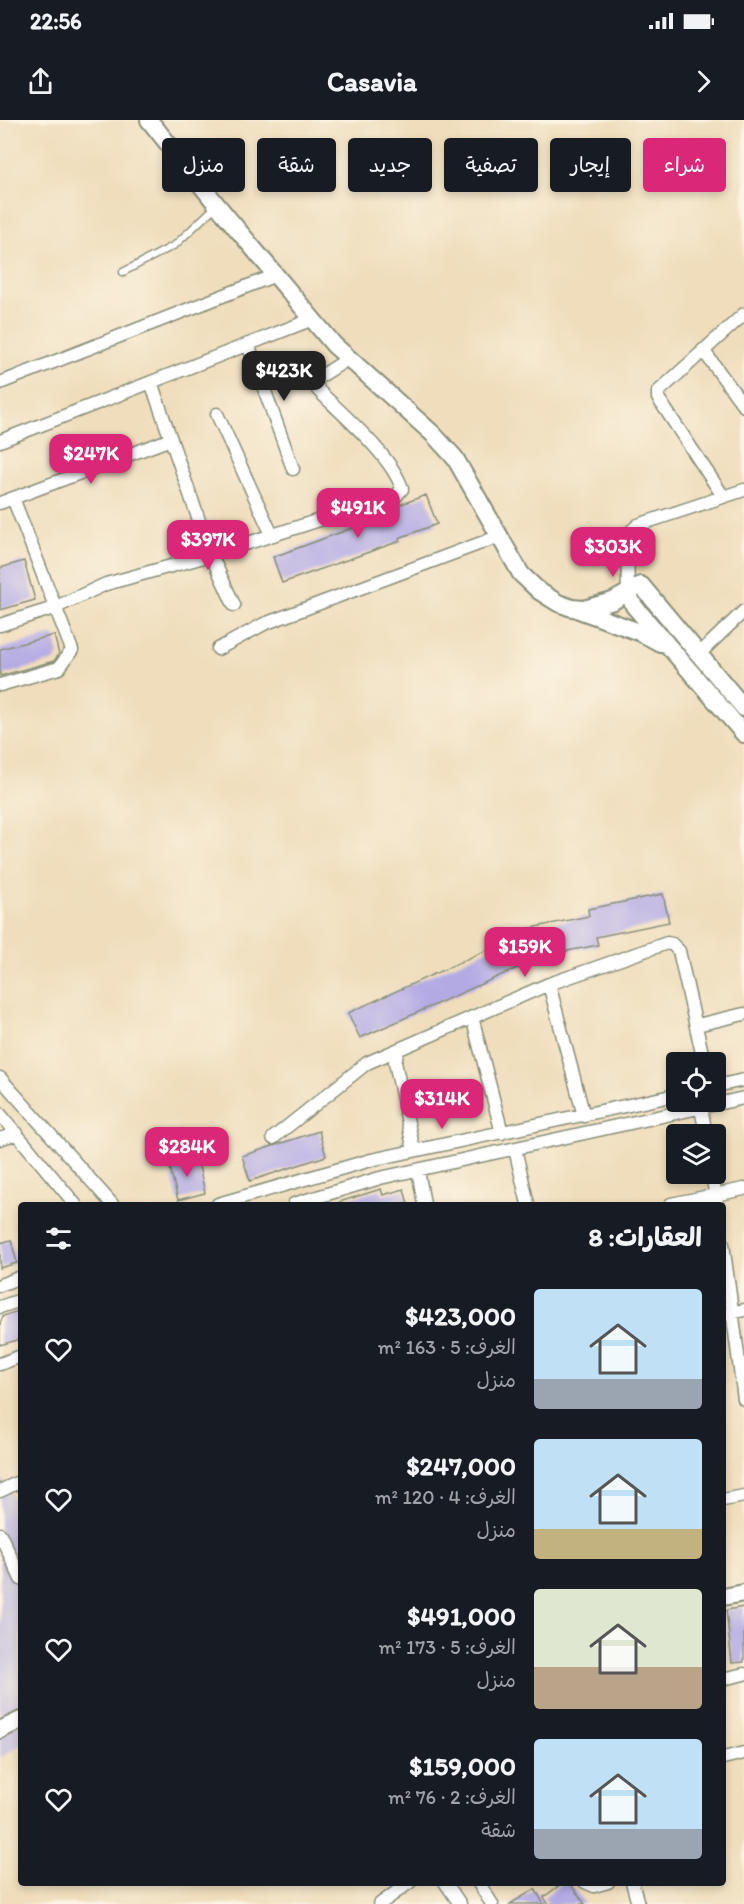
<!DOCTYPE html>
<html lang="ar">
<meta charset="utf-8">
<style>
:root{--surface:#171b24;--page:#242831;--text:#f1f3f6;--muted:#9ea1a6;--accent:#db2777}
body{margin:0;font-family:Itim,"Playpen Sans Arabic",sans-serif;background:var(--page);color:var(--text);direction:rtl;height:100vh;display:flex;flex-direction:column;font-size:22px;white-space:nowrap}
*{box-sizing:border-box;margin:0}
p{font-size:20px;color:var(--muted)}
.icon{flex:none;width:33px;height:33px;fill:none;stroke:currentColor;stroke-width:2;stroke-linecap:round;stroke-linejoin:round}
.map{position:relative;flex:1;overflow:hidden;direction:ltr}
.sheet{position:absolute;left:18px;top:1082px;width:708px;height:684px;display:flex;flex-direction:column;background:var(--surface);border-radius:6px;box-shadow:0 3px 9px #0003;direction:rtl}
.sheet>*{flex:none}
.guide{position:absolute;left:18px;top:18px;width:708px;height:54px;direction:rtl;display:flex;gap:12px}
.controls{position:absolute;left:666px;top:932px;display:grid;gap:12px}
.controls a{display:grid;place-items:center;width:60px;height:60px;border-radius:6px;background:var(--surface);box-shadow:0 3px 9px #0003;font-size:30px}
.price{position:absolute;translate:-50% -51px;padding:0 14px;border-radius:12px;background:var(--accent);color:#fff;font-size:20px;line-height:39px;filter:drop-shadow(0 2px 3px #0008)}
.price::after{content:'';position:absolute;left:50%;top:36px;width:18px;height:14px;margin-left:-9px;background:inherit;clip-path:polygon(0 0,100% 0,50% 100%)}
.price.on{background:#222;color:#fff}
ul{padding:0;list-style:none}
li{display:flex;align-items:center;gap:18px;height:150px;padding:0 24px}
li span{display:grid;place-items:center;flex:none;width:168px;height:120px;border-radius:6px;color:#555}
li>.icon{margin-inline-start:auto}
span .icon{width:72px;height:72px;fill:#fffc;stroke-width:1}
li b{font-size:26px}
h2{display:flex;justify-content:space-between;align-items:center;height:72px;padding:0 24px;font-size:26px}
.tag{padding:0 21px;border-radius:6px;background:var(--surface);box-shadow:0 3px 9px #0003;font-size:21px;line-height:54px}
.tag.on{background:var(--accent);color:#fff}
.status{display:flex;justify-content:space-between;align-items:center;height:42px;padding:0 30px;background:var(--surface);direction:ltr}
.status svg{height:16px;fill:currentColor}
header{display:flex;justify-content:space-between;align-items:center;height:78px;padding:0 24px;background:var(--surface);font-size:27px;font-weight:700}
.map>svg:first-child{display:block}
</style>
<div class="status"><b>22:56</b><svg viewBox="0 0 49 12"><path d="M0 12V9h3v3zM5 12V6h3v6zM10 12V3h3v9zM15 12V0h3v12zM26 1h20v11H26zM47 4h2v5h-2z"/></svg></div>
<header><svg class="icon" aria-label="forward" viewBox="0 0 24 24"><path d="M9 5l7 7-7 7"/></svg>Casavia<svg class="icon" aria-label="share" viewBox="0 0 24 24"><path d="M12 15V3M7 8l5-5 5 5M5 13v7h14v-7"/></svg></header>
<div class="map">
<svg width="744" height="1784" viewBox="0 0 744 1784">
<rect width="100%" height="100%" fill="#fcf5e5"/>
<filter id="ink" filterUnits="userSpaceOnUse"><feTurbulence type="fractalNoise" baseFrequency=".0167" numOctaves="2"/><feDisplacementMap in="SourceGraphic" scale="12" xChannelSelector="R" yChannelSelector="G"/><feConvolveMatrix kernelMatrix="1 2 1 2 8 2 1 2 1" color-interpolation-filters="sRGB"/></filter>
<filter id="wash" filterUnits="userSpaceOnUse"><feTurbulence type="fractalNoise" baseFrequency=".008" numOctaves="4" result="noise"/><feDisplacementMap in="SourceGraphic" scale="24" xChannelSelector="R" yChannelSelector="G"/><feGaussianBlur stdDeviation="1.35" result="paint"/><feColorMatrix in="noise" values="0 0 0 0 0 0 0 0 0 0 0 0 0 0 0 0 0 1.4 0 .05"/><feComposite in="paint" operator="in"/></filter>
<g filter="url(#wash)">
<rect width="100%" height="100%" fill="#efddbb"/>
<!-- industrial -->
<path fill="#c6c0da" d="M0,1355L21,1391V1625L0,1638Z"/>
<g id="blocks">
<!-- building -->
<path fill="#b3aae4" d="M426,375L437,404L399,418L400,421L282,463L273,437L361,405L358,396L385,387L386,390Z
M24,441L35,480L0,490V448Z
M54,515L59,534L54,541L0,556V529Z
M663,774L669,802L596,817L598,825L522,840L524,845L360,918L348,893L522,814L521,810L589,796L588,789Z
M319,1011L326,1036L250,1061L242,1036Z
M197,1037L205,1073L178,1080L169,1044Z
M381,1069L383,1075L404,1069L408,1084H339V1082Z
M11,1120L17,1143L0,1148V1123Z
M21,1190V1219L0,1225V1204L3,1196Z
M744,1487V1542L732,1543L726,1490Z
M564,1762H569L585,1784H548L544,1777Z
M535,1769L544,1784H510Z"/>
</g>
</g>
<g filter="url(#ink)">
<use href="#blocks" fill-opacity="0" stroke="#878d78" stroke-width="1.5"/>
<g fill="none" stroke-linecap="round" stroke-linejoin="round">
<!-- lane casing -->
<g stroke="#878d78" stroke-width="9">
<path id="lane" d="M123,152L175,125L215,87"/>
</g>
<!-- street casing -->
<g stroke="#878d78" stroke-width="15">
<path id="street" d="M248,224L293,349
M703,230L744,286
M0,263L276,155
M217,294L272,415
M0,321L313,199
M723,376L658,278V272L744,194
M0,383L171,319
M628,473L627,420L629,413L638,405L744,370
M234,485L211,435L397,375L402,369C393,337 342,294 318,270L316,263L318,258L348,239
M0,505L54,488L106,464L211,435L151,262
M218,529L264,504L500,416
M698,535L744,491
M0,565L59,548L72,530L13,378
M549,864L584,996
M472,897L502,1013
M697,905L744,894
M398,930L395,942L414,1031
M0,958L112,1084
M716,966L744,960
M701,988L706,1014
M0,994L75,1084
M273,1018L367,943L549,864L667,823L672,824L679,831L704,942
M0,1019L17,1013
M515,1029L528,1084
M418,1050L424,1084
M712,1053L717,1084
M218,1084L371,1040L676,975
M294,1084L380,1058L744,978
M671,1084L744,1069
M723,1124L744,1279
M0,1165L21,1157
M0,1187L21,1180
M723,1195L744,1190
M0,1244L21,1236
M0,1371L21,1361
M723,1380L744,1376
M0,1414L21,1459
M723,1559L744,1554
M723,1638L744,1633
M445,1762L460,1784
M478,1762L492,1784
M585,1762L594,1766L608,1762
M632,1762L638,1784
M380,1784L410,1762"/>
</g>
<!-- secondary casing -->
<g stroke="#878d78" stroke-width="20">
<path id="secondary" d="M149,0L217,85L334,225L433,314L455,338L521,454L539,471L558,483L572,488L584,489L613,481L641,465L744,588
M628,473L634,486L744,614
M579,490L639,512L660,523
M723,1477L744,1473
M0,1610L21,1600"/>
</g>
<!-- lane -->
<use href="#lane" stroke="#fff" stroke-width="6"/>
<!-- street -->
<use href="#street" stroke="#fff" stroke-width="12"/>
<!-- secondary -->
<use href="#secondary" stroke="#fff" stroke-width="16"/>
</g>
</g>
</svg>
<div class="controls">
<a><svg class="icon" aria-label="locate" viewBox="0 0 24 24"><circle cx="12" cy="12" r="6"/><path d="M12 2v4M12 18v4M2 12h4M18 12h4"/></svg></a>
<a><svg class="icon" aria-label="layers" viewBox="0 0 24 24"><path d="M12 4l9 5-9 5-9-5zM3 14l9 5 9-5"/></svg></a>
</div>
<b class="price on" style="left:284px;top:282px">$423K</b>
<b class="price" style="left:91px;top:365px">$247K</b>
<b class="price" style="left:358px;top:419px">$491K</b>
<b class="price" style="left:208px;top:451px">$397K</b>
<b class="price" style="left:613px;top:458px">$303K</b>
<b class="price" style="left:525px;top:858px">$159K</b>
<b class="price" style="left:442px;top:1010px">$314K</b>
<b class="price" style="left:187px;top:1058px">$284K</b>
<div class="guide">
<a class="tag on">شراء</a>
<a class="tag">إيجار</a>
<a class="tag">تصفية</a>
<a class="tag">جديد</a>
<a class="tag">شقة</a>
<a class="tag">منزل</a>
</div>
<section class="sheet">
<h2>العقارات: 8<svg class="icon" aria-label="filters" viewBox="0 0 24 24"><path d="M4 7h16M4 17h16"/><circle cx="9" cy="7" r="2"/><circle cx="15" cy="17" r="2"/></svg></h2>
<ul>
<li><span style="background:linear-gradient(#bfe0f5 75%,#9aa5b1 0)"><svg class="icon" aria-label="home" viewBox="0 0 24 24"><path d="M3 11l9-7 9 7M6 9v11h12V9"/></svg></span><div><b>$423,000</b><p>الغرف: 5 · 163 m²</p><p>منزل</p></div><svg class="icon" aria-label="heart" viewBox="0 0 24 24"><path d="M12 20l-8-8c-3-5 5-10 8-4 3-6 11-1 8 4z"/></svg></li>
<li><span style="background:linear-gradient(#bfe0f5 75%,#c2b280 0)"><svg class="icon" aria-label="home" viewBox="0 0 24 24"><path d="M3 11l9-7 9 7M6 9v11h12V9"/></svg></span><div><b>$247,000</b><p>الغرف: 4 · 120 m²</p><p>منزل</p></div><svg class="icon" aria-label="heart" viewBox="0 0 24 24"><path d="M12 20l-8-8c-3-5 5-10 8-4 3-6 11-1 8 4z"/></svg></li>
<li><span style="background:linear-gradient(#dfe7d0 65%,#b9a48a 0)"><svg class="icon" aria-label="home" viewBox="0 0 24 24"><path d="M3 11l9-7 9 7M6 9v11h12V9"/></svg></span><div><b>$491,000</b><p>الغرف: 5 · 173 m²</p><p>منزل</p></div><svg class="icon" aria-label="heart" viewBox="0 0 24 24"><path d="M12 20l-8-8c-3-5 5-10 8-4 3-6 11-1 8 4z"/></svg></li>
<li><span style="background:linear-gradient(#bfe0f5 75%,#9aa5b1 0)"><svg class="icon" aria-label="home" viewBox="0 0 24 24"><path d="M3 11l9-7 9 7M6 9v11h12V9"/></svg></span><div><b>$159,000</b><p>الغرف: 2 · 76 m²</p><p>شقة</p></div><svg class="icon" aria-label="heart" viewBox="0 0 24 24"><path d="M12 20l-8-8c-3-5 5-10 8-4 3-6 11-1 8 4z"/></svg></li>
</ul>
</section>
</div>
